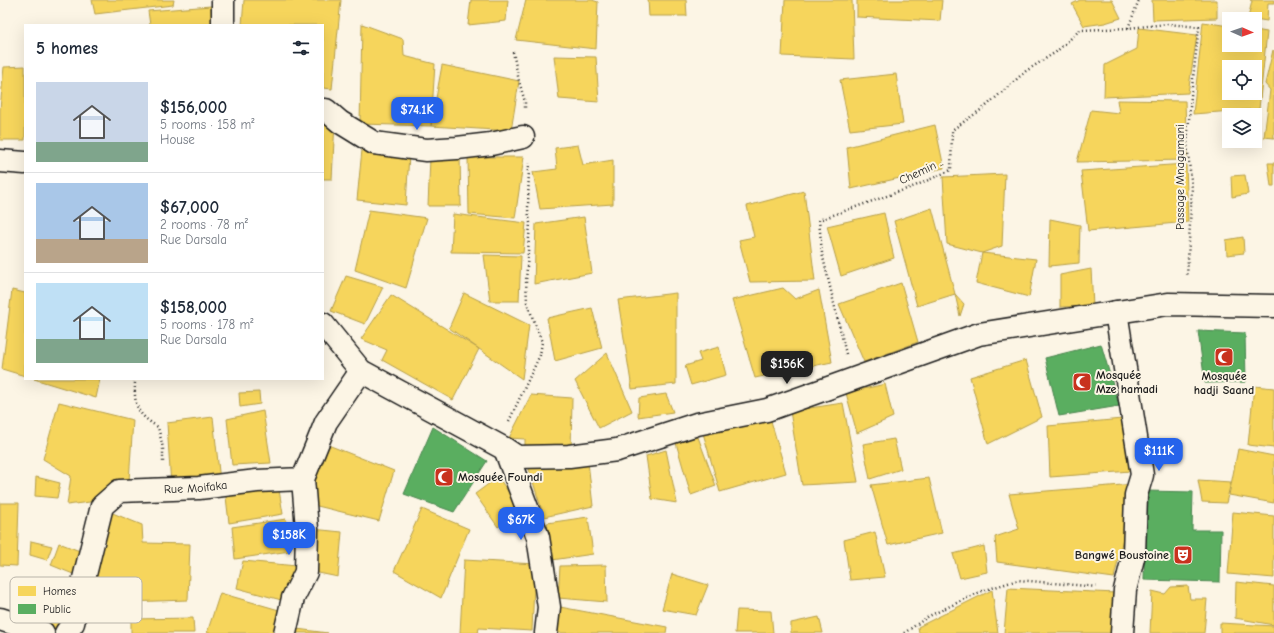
<!DOCTYPE html>
<meta charset="utf-8">
<style>
:root{--surface:#fff;--page:#f6f6f7;--text:#1f2937;--muted:#747a83;--line:#e0e1e3;--accent:#2563eb}
body{margin:0;font-family:"Comic Neue",sans-serif;background:var(--page);color:var(--text);height:100vh;display:flex;flex-direction:column;font-size:15px;white-space:nowrap}
*{box-sizing:border-box;margin:0}
p{font-size:13px;color:var(--muted)}
.icon{flex:none;width:22px;height:22px;fill:none;stroke:currentColor;stroke-width:2;stroke-linecap:round;stroke-linejoin:round}
.map{position:relative;flex:1;overflow:hidden}
.panel{position:absolute;left:24px;top:24px;width:300px;height:356px;display:flex;flex-direction:column;background:var(--surface);border-radius:0px;box-shadow:0 4px 16px #0002}
.panel>*{flex:none}
.needle{width:26px;rotate:92deg}
.tools{position:absolute;left:1222px;top:12px;display:grid;gap:8px}
.tools a{display:grid;place-items:center;width:40px;height:40px;border-radius:0px;background:var(--surface);box-shadow:0 4px 16px #0002;font-size:20px}
.price{position:absolute;translate:-50% -34px;padding:0 9px;border-radius:8px;background:var(--accent);color:#fff;font-size:13px;line-height:26px;filter:drop-shadow(0 1px 2px #0008)}
.price::after{content:'';position:absolute;left:50%;top:24px;width:12px;height:9px;margin-left:-6px;background:inherit;clip-path:polygon(0 0,100% 0,50% 100%)}
.price.active{background:#222;color:#fff}
ul{padding:0;list-style:none}
li{display:flex;align-items:center;gap:12px;height:100px;padding:0 12px}
li+li{border-top:1px solid var(--line)}
li span{display:grid;place-items:center;flex:none;width:112px;height:80px;border-radius:0px;color:#555}
li>.icon{margin-inline-start:auto}
span .icon{width:48px;height:48px;fill:#fffc;stroke-width:1}
li b{font-size:17px}
h2{display:flex;justify-content:space-between;align-items:center;height:48px;padding:0 12px;font-size:17px}
.map>svg:first-child{display:block}
</style>
<div class="map">
<svg width="1274" height="633" viewBox="0 0 1274 633">
<rect width="100%" height="100%" fill="#fcf5e5"/>
<filter id="ink" filterUnits="userSpaceOnUse"><feTurbulence type="fractalNoise" baseFrequency=".025" numOctaves="2"/><feDisplacementMap in="SourceGraphic" scale="8" xChannelSelector="R" yChannelSelector="G"/><feConvolveMatrix kernelMatrix="1 2 1 2 8 2 1 2 1" color-interpolation-filters="sRGB"/></filter>
<g filter="url(#ink)">
<!-- homes -->
<path fill="#f6d55c" stroke="#b59e49" fill-rule="evenodd" d="M92,0H174L173,5L95,14Z
M244,0H341L332,89L323,88V25H242Z
M471,0H508L506,21L468,25Z
M526,0H592L598,2L596,49L516,40Z
M648,0H686L687,16H649Z
M785,0H852L854,59L782,56Z
M857,0H942L940,21L857,17Z
M1080,0H1112L1121,18L1105,23L1084,26L1072,4Z
M1152,0H1217V18L1153,20Z
M1250,0H1274V3H1268L1267,21L1248,18L1252,1Z
M211,6L212,25H150L148,11Z
M1203,22L1229,26V45H1255V30L1267,32L1259,109L1193,114ZM1229,67H1255V93H1229Z
M362,24L403,39L404,56L435,64L431,126L360,124Z
M1139,28L1197,35L1188,93L1104,97L1105,65L1137,49Z
M1273,50L1274,51V138L1264,137L1270,90L1265,84Z
M554,56L596,57L599,102L559,99Z
M442,65L519,81L511,131L431,126Z
M25,66V140H0V109L4,67Z
M896,74L903,124L850,130L840,80Z
M1117,100L1185,101L1187,160L1077,162L1091,110L1119,113Z
M323,120L335,121L332,179H323Z
M935,125L944,168L851,189L847,147Z
M578,145L583,165L613,160V204L540,209L533,172L557,169L555,148Z
M362,150L409,154L406,205L357,200Z
M460,156L461,206H428L430,158Z
M468,157H524L515,218L469,214Z
M1268,163H1274V186H1271Z
M1186,164L1188,222L1088,231L1081,171Z
M1005,174L1002,246L982,253L947,244L943,177Z
M1245,175L1248,194L1232,197L1231,176Z
M804,191L815,281L750,282L739,240L754,237L747,206Z
M932,208L955,294L917,306L894,221Z
M369,210L427,218L406,288L355,270Z
M884,213L894,258L841,276L827,226Z
M453,214L526,223L523,253L451,252Z
M584,217L592,273L534,284L536,224Z
M1050,219L1080,225L1079,263L1049,266Z
M1243,237L1244,253L1227,255L1226,240Z
M982,253L1036,259L1029,297L976,283Z
M484,255L521,256L519,301H490Z
M1091,269L1093,306L1060,307V275Z
M346,276L383,287L365,324L331,311Z
M901,283L918,342L864,362L839,304Z
M783,288L795,299L819,290L832,362L755,378L732,300Z
M12,290L25,293V376L2,369Z
M464,293L529,325L522,379L449,328Z
M676,293V384L632,389L618,300Z
M955,294L964,304L960,316Z
M391,295L479,349L453,400L382,360L387,350L361,339Z
M592,308L602,348L555,361L547,318Z
M719,347L726,375L691,385L685,366L701,361L698,353Z
M607,353L632,411L599,428L575,381Z
M1026,360L1042,417L988,444L970,377Z
M34,379H100L96,398Z
M885,384L893,417L857,433L846,393Z
M1254,386L1274,388V448L1248,445Z
M259,392L260,404L240,407L239,393Z
M666,394L673,412L638,417L639,398Z
M531,395L572,398L571,452H525V439L509,438Z
M59,402L133,420L128,497L67,505L71,476L43,459Z
M843,403L858,482L802,485L790,411Z
M263,411L271,463L232,465L227,419Z
M769,414L786,473L720,492L703,433Z
M213,417L220,481L171,486L167,423Z
M1122,419L1131,471L1050,477L1048,426Z
M698,437L716,486L691,495L676,443Z
M894,439L901,469L870,479L863,444Z
M318,441L394,471L379,521L305,503Z
M1238,449L1274,456V503L1229,495Z
M666,450L677,503L652,499L646,456Z
M588,462L593,506L544,517L527,463Z
M36,477L60,483L57,498L35,496Z
M498,477L521,510L498,527L475,494Z
M277,478L283,514L229,523L225,488Z
M929,478L942,533L888,545L871,485Z
M1198,480L1231,482L1226,503L1202,502Z
M1135,484L1114,578L997,562L995,537L1019,529L1009,494Z
M0,503H19L17,566L0,565Z
M422,509L469,529L441,598L394,571Z
M110,512L142,525L143,543L190,544L188,600L126,602L87,587Z
M1233,512L1274,516V578L1228,574Z
M588,517L593,554L552,560L547,523Z
M286,519L290,551L235,559L232,527Z
M312,529L342,532L338,577L309,571Z
M875,532L885,577L850,580L844,540Z
M31,541L52,546L47,560L30,555Z
M59,543L85,553L78,576L51,565Z
M984,546L987,572L960,578L953,554Z
M464,560L535,564L532,631L479,628L478,633H460Z
M243,561L297,566L285,601L237,588Z
M606,565L607,602L558,598L560,566Z
M672,574L708,585L696,615L662,609Z
M1236,582L1274,586V625L1235,618Z
M1188,586L1190,599H1207L1204,633H1150L1152,591L1165,594L1171,587Z
M1008,588L1116,593L1112,633H1004Z
M992,590L998,633H919L918,627Z
M220,593L286,612L279,633H207Z
M560,607L667,627L666,633H554Z
M737,610L771,611L773,633H735Z
M21,612L76,622V633H15Z
M819,617L823,633H791V623Z
M193,618L194,633H131V619Z
M1220,623L1274,626V633H1220Z
M289,628L328,633H288Z"/>
<!-- public -->
<path fill="#5aae61" stroke="#47824c" d="M1198,331L1245,333L1246,382L1205,383Z
M1101,344L1119,406L1059,416L1045,358Z
M433,427L487,461L454,512L404,494Z
M1146,491L1193,492L1192,530H1221L1220,582L1144,580Z"/>
<g fill="none" stroke-linecap="round" stroke-linejoin="round">
<!-- street casing -->
<g stroke="#1c1c1c" stroke-width="25">
<g id="street">
<path d="M223,0V25"/>
<path d="M323,110H326L340,122L374,143L426,150L457,148L491,144L523,137"/>
<path d="M1116,312L1142,475L1136,495L1134,554L1125,590L1122,633"/>
<path d="M505,449L538,537L549,607L546,633"/>
<path d="M0,619L43,633"/>
<path id="s1" d="M66,633L73,623L102,506L119,491L199,488L257,481L303,479L326,422L361,371"/>
<path d="M285,633L293,598L306,572L307,529L303,479"/>
</g>
</g>
<!-- secondary casing -->
<g stroke="#1c1c1c" stroke-width="25">
<path id="secondary" d="M0,161L25,163
M323,324L361,371L505,449L517,457L569,456L617,450L697,424L767,410L979,334L1168,304L1274,306"/>
</g>
<!-- path -->
<path stroke="#1c1c1c" stroke-width="2.5" stroke-dasharray="1 3" stroke-linecap="butt" d="M1128,28L1139,0
M513,52L519,81L525,102V110
M846,354L822,253L819,220L915,186L951,170L952,130L985,107L1026,71L1056,52L1080,30L1128,28L1168,24L1199,27L1191,96L1187,144L1192,188L1187,277
M134,379L135,381C134,405 136,414 158,427L163,448V463
M509,421L540,355L542,342L533,319L527,302L526,281L530,223L528,210L529,163
M904,633L929,616L982,591L1018,580L1098,587"/>
<!-- street -->
<use href="#street" stroke="#fcf5e5" stroke-width="22"/>
<!-- secondary -->
<use href="#secondary" stroke="#fcf5e5" stroke-width="22"/>
</g>
</g>
<!-- icons -->
<defs>
<g id="mosque-square" transform="scale(1)"><rect x="-9" y="-9" width="18" height="18" rx="4" fill="#c8321e" stroke="#fcf5e5"/><path d="M3.5-4.9A6 6 0 1 0 3.5 4.9A5 5 0 1 1 3.5-4.9Z" fill="#fff"/></g>
<g id="theatre-square" transform="scale(1)"><rect x="-9" y="-9" width="18" height="18" rx="4" fill="#c8321e" stroke="#fcf5e5"/><path d="M-5-5.5Q0-4 5-5.5V0Q5 5 0 6Q-5 5-5 0ZM-3.3-2.5H-1v1.5H-3.3ZM1-2.5H3.3v1.5H1ZM-2.8 1Q0 5.5 2.8 1Z" fill="#fff"/></g>
</defs>
<g fill-rule="evenodd">
<use href="#mosque-square" x="1224" y="357"/>
<use href="#mosque-square" x="1082" y="382"/>
<use href="#mosque-square" x="444" y="477"/>
<use href="#theatre-square" x="1183" y="555"/>
</g>
<g text-anchor="middle" dominant-baseline="central" stroke-width="4" stroke-linejoin="round" paint-order="stroke">
<!-- street labels -->
<g font-size="12" fill="#1c1c1c" stroke="#fcf5e5">
<text transform="translate(921 171) rotate(-25)">Chemin ..</text>
<text transform="translate(1180 177) rotate(-90)">Passage Mnagamani</text>
<text stroke="none"><textPath href="#s1" startOffset="232">Rue Moifaka</textPath></text>
</g>
<!-- poi labels -->
<g font-size="12" font-weight="bold" fill="#1c1c1c" stroke="#fcf5e5" text-anchor="start">
<text x="1096" y="375">Mosquée<tspan x="1096" dy="14">Mze hamadi</tspan></text>
<text x="1224" y="376" text-anchor="middle">Mosquée<tspan x="1224" dy="14">hadji Saand</tspan></text>
<text x="458" y="477">Mosquée Foundi</text>
<text x="1169" y="555" text-anchor="end">Bangwé Boustoine</text>
</g>
</g>
<!-- legend -->
<rect x="10" y="577" width="132" height="46" rx="6" fill="#fcf5e5" stroke="#b9b4a9" stroke-width="1"/>
<rect x="18" y="586" width="18" height="10" fill="#f6d55c"/>
<rect x="18" y="604" width="18" height="10" fill="#5aae61"/>
<g font-size="11" fill="#1c1c1c">
<text x="43" y="595">Homes</text>
<text x="43" y="613">Public</text>
</g>
</svg>
<div class="tools">
<a><svg class="needle" viewBox="-14 -14 28 28"><path d="M0-13l5 13h-10z" fill="#e53935"/><path d="M0 13l5-13h-10z" fill="#747a83"/></svg></a>
<a><svg class="icon" aria-label="locate" viewBox="0 0 24 24"><circle cx="12" cy="12" r="6"/><path d="M12 2v4M12 18v4M2 12h4M18 12h4"/></svg></a>
<a><svg class="icon" aria-label="layers" viewBox="0 0 24 24"><path d="M12 4l9 5-9 5-9-5zM3 14l9 5 9-5"/></svg></a>
</div>
<b class="price" style="left:417px;top:131px">$74.1K</b>
<b class="price active" style="left:787px;top:385px">$156K</b>
<b class="price" style="left:1159px;top:472px">$111K</b>
<b class="price" style="left:521px;top:541px">$67K</b>
<b class="price" style="left:289px;top:556px">$158K</b>
<section class="panel">
<h2>5 homes<svg class="icon" aria-label="filters" viewBox="0 0 24 24"><path d="M4 7h16M4 17h16"/><circle cx="9" cy="7" r="2"/><circle cx="15" cy="17" r="2"/></svg></h2>
<ul>
<li><span style="background:linear-gradient(#c9d6e8 75%,#7fa58c 0)"><svg class="icon" aria-label="home" viewBox="0 0 24 24"><path d="M3 11l9-7 9 7M6 9v11h12V9"/></svg></span><div><b>$156,000</b><p>5 rooms · 158 m²</p><p>House</p></div></li>
<li><span style="background:linear-gradient(#a9c7e8 70%,#b9a48a 0)"><svg class="icon" aria-label="home" viewBox="0 0 24 24"><path d="M3 11l9-7 9 7M6 9v11h12V9"/></svg></span><div><b>$67,000</b><p>2 rooms · 78 m²</p><p>Rue Darsala</p></div></li>
<li><span style="background:linear-gradient(#bfe0f5 70%,#7fa58c 0)"><svg class="icon" aria-label="home" viewBox="0 0 24 24"><path d="M3 11l9-7 9 7M6 9v11h12V9"/></svg></span><div><b>$158,000</b><p>5 rooms · 178 m²</p><p>Rue Darsala</p></div></li>
</ul>
</section>
</div>
